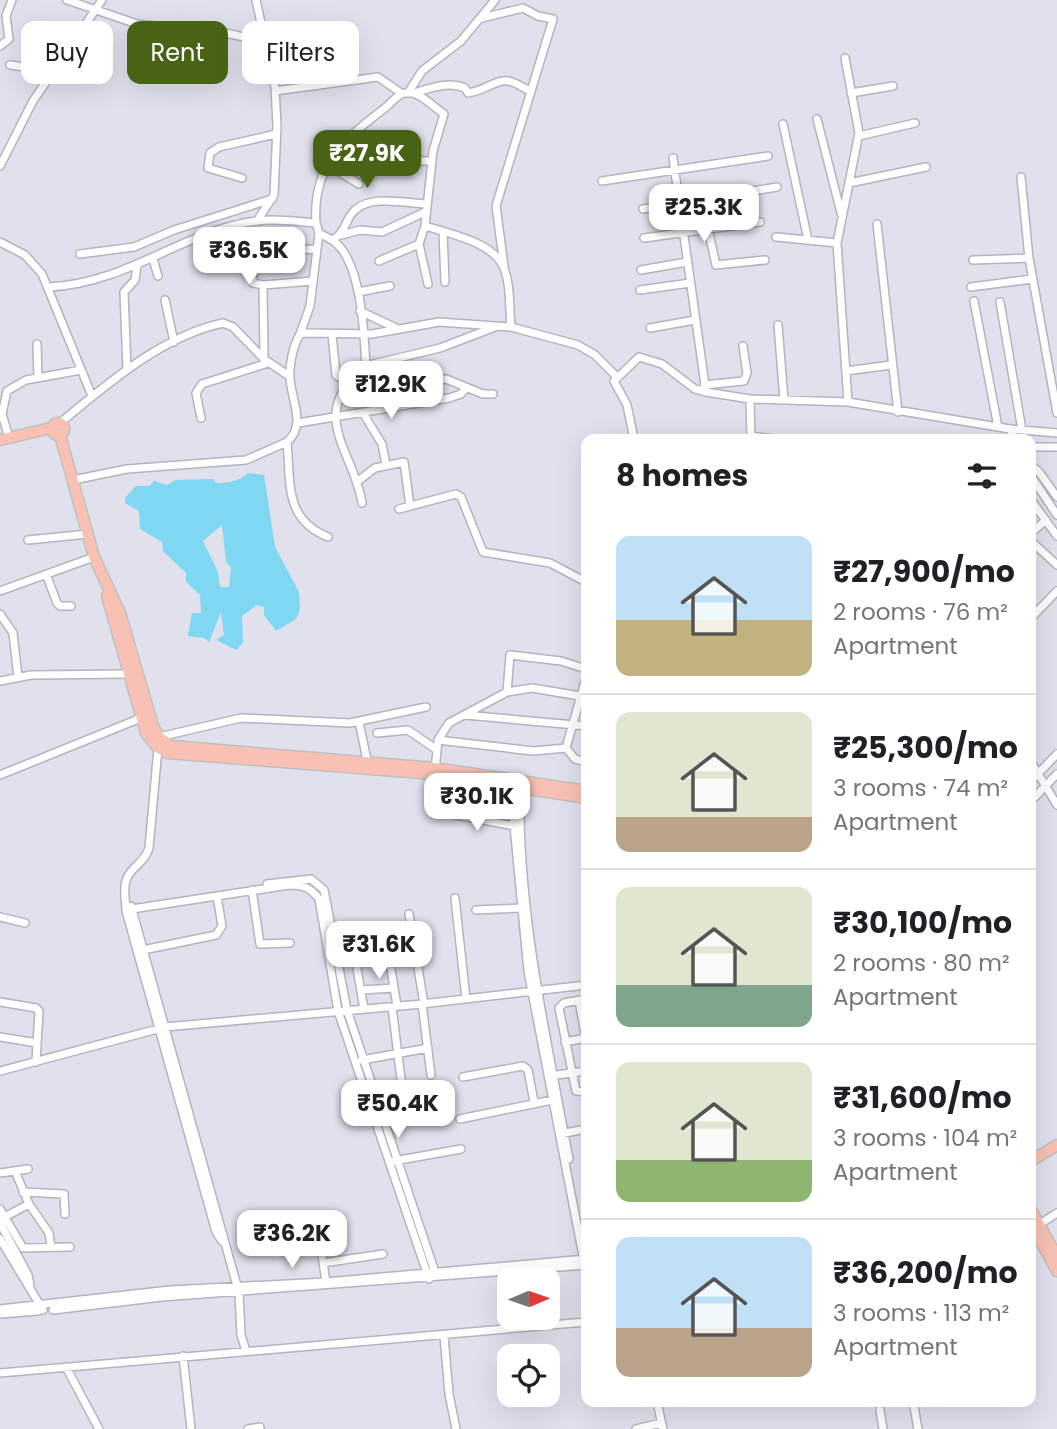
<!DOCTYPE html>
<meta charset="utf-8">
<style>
:root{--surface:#fff;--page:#f6f6f6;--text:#202124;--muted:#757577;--line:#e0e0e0;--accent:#486313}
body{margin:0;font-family:Poppins,sans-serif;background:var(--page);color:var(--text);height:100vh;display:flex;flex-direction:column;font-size:26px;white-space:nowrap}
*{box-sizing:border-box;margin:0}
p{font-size:23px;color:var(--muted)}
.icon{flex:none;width:38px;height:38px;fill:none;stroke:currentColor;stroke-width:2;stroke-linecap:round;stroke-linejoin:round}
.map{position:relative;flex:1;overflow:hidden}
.panel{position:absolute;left:581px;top:434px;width:455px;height:973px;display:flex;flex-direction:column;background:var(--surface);border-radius:14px;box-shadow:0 7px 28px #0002}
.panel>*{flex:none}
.hud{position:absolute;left:21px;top:21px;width:455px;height:63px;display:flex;gap:14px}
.needle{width:46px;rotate:88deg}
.fabs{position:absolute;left:497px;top:1267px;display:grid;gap:14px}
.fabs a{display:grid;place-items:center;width:63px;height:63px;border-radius:14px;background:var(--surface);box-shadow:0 7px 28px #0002;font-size:35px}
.price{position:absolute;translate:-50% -60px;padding:0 16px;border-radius:14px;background:#fff;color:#222;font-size:23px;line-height:46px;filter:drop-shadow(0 2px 4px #0008)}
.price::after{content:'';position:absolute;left:50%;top:42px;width:21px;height:16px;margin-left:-10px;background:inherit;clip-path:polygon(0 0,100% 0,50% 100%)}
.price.on{background:var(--accent);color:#fff}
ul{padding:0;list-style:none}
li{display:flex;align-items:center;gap:21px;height:175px;padding:0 35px}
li+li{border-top:2px solid var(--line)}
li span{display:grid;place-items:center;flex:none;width:196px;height:140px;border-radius:14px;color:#555}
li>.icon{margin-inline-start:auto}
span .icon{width:84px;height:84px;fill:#fffc;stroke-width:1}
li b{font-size:30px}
h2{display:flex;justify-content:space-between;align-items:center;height:84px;padding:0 35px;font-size:30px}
.pill{padding:0 24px;border-radius:14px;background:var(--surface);box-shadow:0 7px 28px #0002;font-size:24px;line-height:63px}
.pill.on{background:var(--accent);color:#fff}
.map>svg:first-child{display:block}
</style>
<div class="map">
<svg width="1057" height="1429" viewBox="0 0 1057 1429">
<rect width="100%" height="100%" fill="#e0e1ed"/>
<!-- water -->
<path fill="#7fd7f1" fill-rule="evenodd" d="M248,473L264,475L275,547L299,592L300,610L296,619L276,631L264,615V607L257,605L242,616L243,643L236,650L216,640L224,635L221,612L209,642L204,638L188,636L192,613H201L200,595L186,582V573L163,551L162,542L140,529L139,511L125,503V498L136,486H149L154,481L167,485L176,480L212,479L217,483C228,483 240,481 248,473ZM222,525L226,562L231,567L229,587H220L218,572L203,541Z"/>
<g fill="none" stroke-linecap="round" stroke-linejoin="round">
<!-- minor casing -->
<g stroke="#b2b4bf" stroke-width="10">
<path id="minor" d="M67,0L137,24L221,32L266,42
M256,0L275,87L277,126L274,195L257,221
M482,18L523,8L538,16L553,19L496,206L504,266
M264,37L323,39
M0,46L9,39L6,16L12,0
M845,58L859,133L837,243L848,402
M10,65L54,71
M275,91L378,77L401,93
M408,93L422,71L461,41L495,0
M414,93C431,88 448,81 465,88L468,93C500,87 496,69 531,92
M851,93L893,86
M817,119L841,213
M783,124L808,240
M859,136L915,123
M333,155L354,154L378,160L432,161
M673,158L706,392
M0,166L33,101L102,0
M329,166L359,184
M1021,177L1029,258L1057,413
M242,178L208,168L210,153L219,147L276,134
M602,181L768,156
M849,183L926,167
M643,209L777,187
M316,223C312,166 343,140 385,108C393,101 401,90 412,93C423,95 435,108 444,114L433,151L425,226C448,233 492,242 503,266C511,283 509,308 511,327
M877,224L898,412
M708,229L716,265L765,260
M443,232L445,282
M319,233L332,240C347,232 344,220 355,210C370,195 406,203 425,204
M209,234L219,254L316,249
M341,235L360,230L382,232L425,212
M776,237L837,243
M644,238L760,222
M332,240C362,259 364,334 366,367C305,413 354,451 362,503
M0,242L25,255L42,274L92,396
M419,244L428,284
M80,254L134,247L174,230L272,199
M252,254L253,283L263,285
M153,259L158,276
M973,260L1029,258
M379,261L419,244L425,226
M641,270L687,262
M49,287C130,283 183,230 257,221C277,218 297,222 316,223L319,233L310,306L300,334
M971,287L1032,279
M640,290L690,283
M358,292L390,286
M165,300L174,342
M974,301L998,427
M1000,302L1022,430
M360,311L398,329
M778,325L784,400
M650,328L695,320
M332,334L336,375L349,383
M37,344L38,378
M264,359L263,285L313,281
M373,364L378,385L446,379L483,394H493
M369,365L440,348L495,327
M127,370L124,292L135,280L137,266
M846,371L891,365
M422,380L423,400
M704,385L744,381L747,373L743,346
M750,399L751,439
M363,413L382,444L386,465
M201,418L196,393L202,384L268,363
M60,423C107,384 162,336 223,323L233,327L264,359L289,376
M298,423L449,398L461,394L466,388
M1010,429L1015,439
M751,436L774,439
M9,438L2,414L7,391L26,380L81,370
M634,439L627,405L614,381L639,357L662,364L695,389L706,392L750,399L848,402L1010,429L1057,433
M287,442C291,484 284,519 328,537
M1031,447H1057
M1031,465L1039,472L1057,497
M1031,476L1057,515
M73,480L127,469L246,460L287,442C307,425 291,400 290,378C289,365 293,346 300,334L306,333L372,334L439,322L511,327L578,345L595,355L616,376
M358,481L375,468L404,462L410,506
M1031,500L1057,536
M399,509L456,494L461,497L483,552L550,563L586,582
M1031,533L1046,520
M28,540L88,534
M1031,541L1057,565
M46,574L57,603L60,606H71
M0,591L94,557
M0,614L13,633L18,677
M1031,618L1057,591
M0,681L31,675L127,674
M507,692L510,655L561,661L586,669
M465,715L586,726
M359,722L367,760
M377,733L408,730L437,750
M438,740L533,751L566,748L575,759L586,762
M566,748L586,678
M1031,762L1057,805
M435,770L438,740L449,723L507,692L532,688L586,697
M0,775L141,718
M1031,781L1057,754
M520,783C517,909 546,1035 569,1159
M514,785L513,815L528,971L584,1261
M1031,801L1057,774
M446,813L514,826
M267,884L311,879L324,890L347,1010L436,1275
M252,890L260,944L290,943
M455,898L466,999
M131,906L239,1293L241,1335L246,1351
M132,909L289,885C303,885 310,887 319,899L338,1011L429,1279
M476,910L522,908
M409,914L424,1004
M0,917L25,923
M143,950L216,935L222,926L217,896
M388,951L397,1006
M356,963L364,1009
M361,990L394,988
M586,999L564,1003L559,1008L576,1091L586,1092
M579,1001L586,1039
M0,1002L36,1008L39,1011L36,1062
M422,1004L431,1075
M392,1007L401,1079
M0,1037L37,1043
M565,1042L586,1038
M362,1060L428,1048
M0,1071L165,1027L422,1004L586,985
M549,1076L586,1071
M463,1077L523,1066L528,1070L534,1102
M460,1119L557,1099
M560,1134L586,1129
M394,1161L461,1149
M15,1171L29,1204L49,1233L51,1247
M0,1173L28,1169
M23,1192L64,1194L65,1214
M0,1209L23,1248L70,1247
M316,1215L326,1282
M1,1219L29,1204
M0,1223L28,1275L30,1285
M1037,1226L1057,1213
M0,1239L43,1310
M222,1241L216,1232L126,911C126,902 123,890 126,881C129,868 145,863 149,848L159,737L241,718L350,723L426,707
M323,1263L383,1254
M0,1309L170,1290L326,1282L586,1259
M53,1310L162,1297L586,1265
M0,1314L38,1311
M444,1336L449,1394L456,1429
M183,1356L191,1429
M66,1367L99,1429
M0,1373L586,1322
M657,1402L663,1429
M914,1407L918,1429
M880,1410L883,1429
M248,1429L260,1427
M636,1429L661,1423"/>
</g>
<!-- major casing -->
<g stroke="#c0c0c1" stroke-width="13">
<path id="major" d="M52 429a6 6 0 1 1 12 0a6 6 0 1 1-12 0Z
M60,435L94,557L120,613L153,726L159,737L171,746L435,768L586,791
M0,440L51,428
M107,596L146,733L157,747L168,753L434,774L586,798
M1031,1161L1057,1145
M1031,1210L1057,1257
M1031,1224L1057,1271"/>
</g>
<!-- minor -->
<use href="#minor" stroke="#fff" stroke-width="7"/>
<!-- major -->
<use href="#major" stroke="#f8c1b3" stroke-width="10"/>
</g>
</svg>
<div class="fabs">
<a><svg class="needle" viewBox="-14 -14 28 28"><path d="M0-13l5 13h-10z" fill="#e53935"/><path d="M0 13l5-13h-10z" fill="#757577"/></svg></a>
<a><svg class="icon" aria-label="locate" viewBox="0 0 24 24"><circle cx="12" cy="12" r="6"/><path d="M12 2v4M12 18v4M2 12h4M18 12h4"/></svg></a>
</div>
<b class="price on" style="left:367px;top:190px">₹27.9K</b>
<b class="price" style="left:704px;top:244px">₹25.3K</b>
<b class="price" style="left:249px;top:287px">₹36.5K</b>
<b class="price" style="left:391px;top:421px">₹12.9K</b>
<b class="price" style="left:477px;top:833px">₹30.1K</b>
<b class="price" style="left:379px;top:981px">₹31.6K</b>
<b class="price" style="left:398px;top:1140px">₹50.4K</b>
<b class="price" style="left:292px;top:1270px">₹36.2K</b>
<div class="hud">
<a class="pill">Buy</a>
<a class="pill on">Rent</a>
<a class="pill">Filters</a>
</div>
<section class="panel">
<h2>8 homes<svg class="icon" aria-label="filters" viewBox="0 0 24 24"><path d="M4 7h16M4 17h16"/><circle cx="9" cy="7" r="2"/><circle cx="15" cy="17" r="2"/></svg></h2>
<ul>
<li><span style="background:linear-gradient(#bfe0f5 60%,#c2b280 0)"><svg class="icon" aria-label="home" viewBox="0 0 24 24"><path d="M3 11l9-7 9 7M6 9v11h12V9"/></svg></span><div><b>₹27,900/mo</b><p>2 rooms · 76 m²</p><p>Apartment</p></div></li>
<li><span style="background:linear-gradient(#dfe7d0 75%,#b9a48a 0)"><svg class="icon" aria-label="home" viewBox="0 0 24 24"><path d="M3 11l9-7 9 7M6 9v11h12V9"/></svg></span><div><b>₹25,300/mo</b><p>3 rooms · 74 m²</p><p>Apartment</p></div></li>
<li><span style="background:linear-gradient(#dfe7d0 70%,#7fa58c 0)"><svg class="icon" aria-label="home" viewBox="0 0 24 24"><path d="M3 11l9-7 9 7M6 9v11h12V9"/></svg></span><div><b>₹30,100/mo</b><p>2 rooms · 80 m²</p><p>Apartment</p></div></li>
<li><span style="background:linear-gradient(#dfe7d0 70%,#8fb573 0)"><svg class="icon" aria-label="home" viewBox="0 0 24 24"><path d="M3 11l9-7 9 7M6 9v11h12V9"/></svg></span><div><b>₹31,600/mo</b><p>3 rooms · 104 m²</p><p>Apartment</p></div></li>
<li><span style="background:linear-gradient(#bfe0f5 65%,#b9a48a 0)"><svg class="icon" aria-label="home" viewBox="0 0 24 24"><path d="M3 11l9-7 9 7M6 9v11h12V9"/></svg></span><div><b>₹36,200/mo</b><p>3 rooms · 113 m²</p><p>Apartment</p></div></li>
</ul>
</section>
</div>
